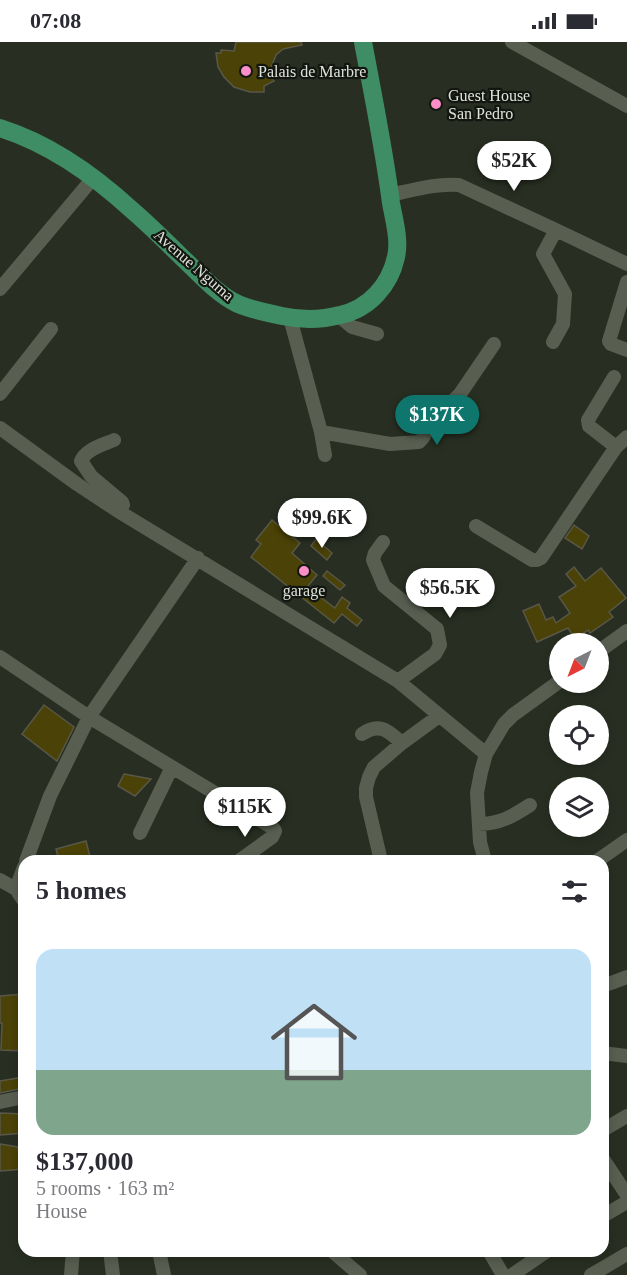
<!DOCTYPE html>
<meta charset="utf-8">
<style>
:root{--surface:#fff;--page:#f2f2f3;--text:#2b2b33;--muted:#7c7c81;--line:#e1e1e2;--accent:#0f766e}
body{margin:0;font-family:Georgia,serif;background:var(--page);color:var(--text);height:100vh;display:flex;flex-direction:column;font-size:22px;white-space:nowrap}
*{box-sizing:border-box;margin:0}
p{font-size:20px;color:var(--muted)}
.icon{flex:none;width:33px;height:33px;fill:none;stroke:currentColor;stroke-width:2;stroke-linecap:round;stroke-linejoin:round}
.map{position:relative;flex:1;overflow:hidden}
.panel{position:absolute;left:18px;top:813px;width:591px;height:402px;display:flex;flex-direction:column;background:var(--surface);border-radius:18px;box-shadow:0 3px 9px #0003}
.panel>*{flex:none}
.needle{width:39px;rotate:222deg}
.controls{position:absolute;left:549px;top:591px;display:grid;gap:12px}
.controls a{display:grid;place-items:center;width:60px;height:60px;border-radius:50%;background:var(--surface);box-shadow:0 3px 9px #0003;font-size:30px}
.price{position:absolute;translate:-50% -51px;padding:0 14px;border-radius:21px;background:#fff;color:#222;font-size:20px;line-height:39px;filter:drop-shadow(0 2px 3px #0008)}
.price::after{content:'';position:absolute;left:50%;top:36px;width:18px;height:14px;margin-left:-9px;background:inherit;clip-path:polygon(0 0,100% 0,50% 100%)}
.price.current{background:var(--accent);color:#fff}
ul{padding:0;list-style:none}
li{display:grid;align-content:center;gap:12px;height:318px;padding:0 18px}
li+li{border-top:2px solid var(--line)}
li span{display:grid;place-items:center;height:186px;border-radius:18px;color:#555}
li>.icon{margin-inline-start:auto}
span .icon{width:108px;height:108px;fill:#fffc;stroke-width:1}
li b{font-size:26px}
h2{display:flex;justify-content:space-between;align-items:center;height:72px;padding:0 18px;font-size:26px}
.status{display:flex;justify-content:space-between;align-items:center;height:42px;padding:0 30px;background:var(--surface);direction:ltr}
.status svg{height:16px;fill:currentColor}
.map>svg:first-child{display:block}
</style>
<div class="status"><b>07:08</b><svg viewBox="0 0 49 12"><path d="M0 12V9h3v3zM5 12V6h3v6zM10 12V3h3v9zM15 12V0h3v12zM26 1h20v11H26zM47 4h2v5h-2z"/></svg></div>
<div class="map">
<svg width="627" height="1233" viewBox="0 0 627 1233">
<rect width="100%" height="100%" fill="#282f22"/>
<!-- building -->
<path fill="#4a4206" stroke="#595747" stroke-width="1.5" d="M236,0H301L302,3L283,7L276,13L272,23L271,33L274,39L264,44V50H250L234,45L224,35L218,25L216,11H221V8L234,9Z
M272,478L300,501L292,511L317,533L307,545L335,566L342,555L350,561L347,566L362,578L357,584L342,572L334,581L251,515L261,502L256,498Z
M574,483L589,494L582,507L565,496Z
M316,497L332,511L327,518L311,504Z
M574,525L585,539L601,526L626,556L609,570L613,575L590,591L588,588L575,597L568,586L537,600L523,569L539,562L546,578L553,575L556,581L570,571L559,555L576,544L566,532Z
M327,529L345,543L340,548L323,534Z
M44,663L74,685L57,719L22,692Z
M124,732L151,737L135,754L118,744Z
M86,799L91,819H59L56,807Z
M24,952V1009L1,1008L2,981H0V954Z
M24,1035V1046L0,1051V1039Z
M0,1071L24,1072V1091L0,1093Z
M0,1102L18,1105L19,1113L24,1112V1127L0,1129Z"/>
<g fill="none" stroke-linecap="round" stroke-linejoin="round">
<!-- minor -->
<path stroke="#585f51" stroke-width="14" d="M512,0L627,64
M390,153C413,148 436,141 459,143L556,188L627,222
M627,240L609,299L611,302L627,308
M0,247L94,135
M339,274L352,285L377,292
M290,276L321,390L325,413
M553,300L563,282L565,252L543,212L556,188
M614,335L588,378L589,384L616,405
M0,352L51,287
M0,386L77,442L118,469L398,639L486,712
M321,390L390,402L419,400C429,391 426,387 422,375L424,371L454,358L460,352L494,302
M114,398C103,403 86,407 81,419L91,434L122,460L123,463L118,469
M476,484L532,518H537L541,516L616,405L627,395
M383,500L375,511L373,518L384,544L437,587L440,603L435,612L398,639
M598,610L627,589
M0,615L89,675L273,786L275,789L272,795L239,819
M362,692C380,680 388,689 402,701
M479,782C500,782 513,774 530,763
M140,791L172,725
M26,819L50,754L89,675L198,516
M381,819L366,755V746L369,735L374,725L402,701L439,674
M485,819L480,800L477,751L481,730L486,712L504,682L513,673L560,639
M597,819L627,798
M0,838L16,847L24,859
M16,847L24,825
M603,944L627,935
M603,1011L627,1014
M0,1060L24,1055
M603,1088L627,1074
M603,1117L627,1153
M603,1174L627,1160
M110,1209L113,1233
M159,1209L164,1233
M332,1209L360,1233
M489,1209L503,1233
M71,1233L73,1209
M512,1233L547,1209
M591,1233L627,1212"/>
<!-- major -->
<path stroke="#3f8d64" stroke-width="18" d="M0,86C51,102 94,133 133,169C154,187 173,207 192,225C206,239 221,254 238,262C252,268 267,271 282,274C301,278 321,278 340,273C369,267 390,243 396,215C400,198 394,178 391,161C384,107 373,53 363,0"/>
</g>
<!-- markers -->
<g fill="#fa8fc7" stroke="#131610" stroke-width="2">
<circle cx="246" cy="29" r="6"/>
<circle cx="436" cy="62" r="6"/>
<circle cx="304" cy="529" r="6"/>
</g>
<g text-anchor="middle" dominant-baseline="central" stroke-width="4.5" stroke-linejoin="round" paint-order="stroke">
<!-- poi labels -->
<g font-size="16" fill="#dee3da" stroke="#131610" text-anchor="start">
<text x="258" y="29">Palais de Marbre</text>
<text x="448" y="53">Guest House<tspan x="448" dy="18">San Pedro</tspan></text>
<text x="304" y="548" text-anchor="middle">garage</text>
</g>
<!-- street labels -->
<g font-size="16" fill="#dee3da" stroke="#131610">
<text transform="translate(194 223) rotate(41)">Avenue Nguma</text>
</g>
</g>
</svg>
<div class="controls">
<a><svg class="needle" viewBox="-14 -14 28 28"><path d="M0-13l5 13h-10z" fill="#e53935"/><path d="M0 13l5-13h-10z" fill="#7c7c81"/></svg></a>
<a><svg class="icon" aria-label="locate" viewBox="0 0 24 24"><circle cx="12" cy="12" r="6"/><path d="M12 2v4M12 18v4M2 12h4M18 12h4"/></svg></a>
<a><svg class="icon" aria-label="layers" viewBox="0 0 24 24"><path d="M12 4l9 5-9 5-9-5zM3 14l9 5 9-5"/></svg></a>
</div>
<b class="price" style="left:514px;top:150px">$52K</b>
<b class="price current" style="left:437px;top:404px">$137K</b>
<b class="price" style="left:322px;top:507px">$99.6K</b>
<b class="price" style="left:450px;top:577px">$56.5K</b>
<b class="price" style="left:245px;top:796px">$115K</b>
<section class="panel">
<h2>5 homes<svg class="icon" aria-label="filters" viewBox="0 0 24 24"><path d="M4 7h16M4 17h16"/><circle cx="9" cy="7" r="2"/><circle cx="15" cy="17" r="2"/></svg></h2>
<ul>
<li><span style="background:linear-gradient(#bfe0f5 65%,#7fa58c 0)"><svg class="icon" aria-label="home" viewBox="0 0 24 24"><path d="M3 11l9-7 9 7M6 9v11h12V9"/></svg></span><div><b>$137,000</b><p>5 rooms · 163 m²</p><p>House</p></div></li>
</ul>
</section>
</div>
